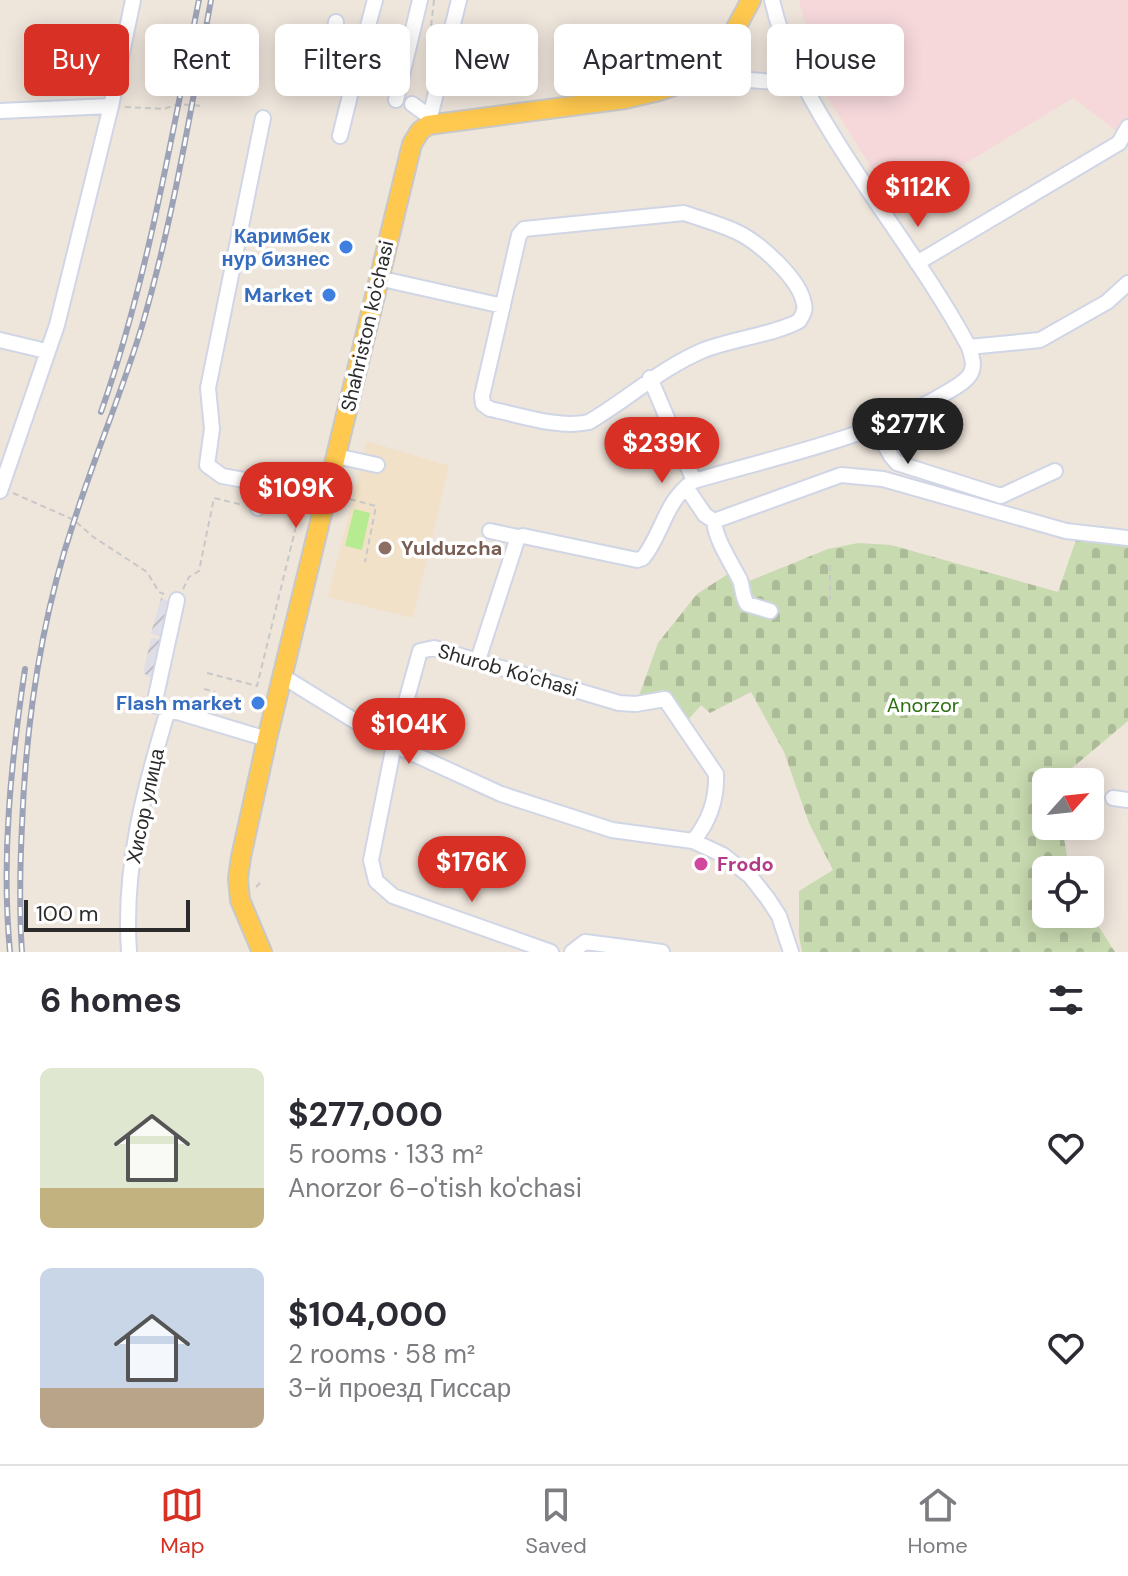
<!DOCTYPE html>
<meta charset="utf-8">
<style>
:root{--surface:#fff;--page:#f7f7f7;--text:#2b2b33;--muted:#7c7c81;--line:#e1e1e2;--accent:#d93025}
body{margin:0;font-family:"DM Sans",sans-serif;background:var(--page);color:var(--text);height:100vh;display:flex;flex-direction:column;font-size:30px;white-space:nowrap}
*{box-sizing:border-box;margin:0}
p{font-size:26px;color:var(--muted)}
.icon{flex:none;width:44px;height:44px;fill:none;stroke:currentColor;stroke-width:2;stroke-linecap:round;stroke-linejoin:round}
.map{position:relative;height:952px;overflow:hidden}
.panel{display:flex;flex-direction:column;background:var(--surface);flex:1}
.panel>*{flex:none}
.banner{position:absolute;left:24px;top:24px;width:1080px;height:72px;display:flex;gap:16px}
.needle{width:52px;rotate:63deg}
.fabs{position:absolute;left:1032px;top:768px;display:grid;gap:16px}
.fabs a{display:grid;place-items:center;width:72px;height:72px;border-radius:12px;background:var(--surface);box-shadow:0 4px 20px #0003;font-size:40px}
.scale{position:absolute;left:24px;bottom:20px;width:166px;box-sizing:border-box;padding-left:8px;border:4px solid #2b2b2b;border-top:0;font-size:22px;line-height:28px;white-space:nowrap;color:#2b2b2b;-webkit-text-stroke:6px #fff;paint-order:stroke}
.price{position:absolute;translate:-50% -68px;padding:0 18px;border-radius:28px;background:var(--accent);color:#fff;font-size:26px;line-height:52px;filter:drop-shadow(0 2px 4px #0008)}
.price::after{content:'';position:absolute;left:50%;top:48px;width:24px;height:18px;margin-left:-12px;background:inherit;clip-path:polygon(0 0,100% 0,50% 100%)}
.price.on{background:#222;color:#fff}
ul{padding:0;list-style:none}
li{display:flex;align-items:center;gap:24px;height:200px;padding:0 40px}
li span{display:grid;place-items:center;flex:none;width:224px;height:160px;border-radius:12px;color:#555}
li>.icon{margin-inline-start:auto}
span .icon{width:96px;height:96px;fill:#fffc;stroke-width:1}
li b{font-size:34px}
h2{display:flex;justify-content:space-between;align-items:center;height:96px;padding:0 40px;font-size:34px}
.pill{padding:0 28px;border-radius:12px;background:var(--surface);box-shadow:0 4px 20px #0003;font-size:28px;line-height:72px}
.pill.on{background:var(--accent);color:#fff}
.dock{display:flex;justify-content:space-around;align-items:center;height:112px;border-top:2px solid var(--line);background:var(--surface);font-size:22px;color:var(--muted)}
.dock a{display:grid;justify-items:center;gap:4px}
.dock .on{color:var(--accent)}
.map>svg:first-child{display:block}
</style>
<div class="map">
<svg width="1128" height="952" viewBox="0 0 1128 952">
<defs>
<pattern id="industrial-furrows" width="10" height="10" patternUnits="userSpaceOnUse" patternTransform="scale(2)"><rect width="10" height="10" fill="#dfdde6"/><path d="M-1 1l2-2M0 10L10 0M9 11l2-2" fill="none" stroke="#c0bec5"/></pattern>
<pattern id="cemetery-stones" width="16" height="16" patternUnits="userSpaceOnUse" patternTransform="scale(2)"><rect width="16" height="16" fill="#c8dab0"/><path d="M2 7V4a2 2 0 0 1 4 0v3zM10 15v-3a2 2 0 0 1 4 0v3z" fill="#acbb98"/></pattern>
</defs>
<rect width="100%" height="100%" fill="#eee5db"/>
<!-- industrial -->
<path fill="url(#industrial-furrows)" d="M161,598L171,602L161,637L151,633Z
M151,638L160,639L152,678L143,673Z"/>
<!-- education -->
<path fill="#f2e1c9" d="M367,441L449,466L413,618L328,597Z"/>
<!-- medical -->
<path fill="#f6d8db" d="M799,0H1128V118L1119,133L1073,98L902,202L887,193L823,90Z"/>
<!-- grass -->
<path fill="#b7eb92" d="M354,509L370,513L362,550L345,546Z"/>
<!-- cemetery -->
<path fill="url(#cemetery-stones)" d="M1076,540L1128,546V721L1072,768L1069,782H1046V826H1063C1063,841 1069,856 1067,870H1046V914L1090,913L1115,952H802L799,936V891L833,870L809,823L784,752L751,692L710,713L701,705L688,720L663,690L639,696L658,643L697,594L728,574L744,583L828,549L858,543L891,545L1058,592Z"/>
<g fill="none" stroke-linecap="round" stroke-linejoin="round">
<!-- minor casing -->
<g stroke="#d0d6e5" stroke-width="18">
<path id="minor" d="M772,0C783,49 806,92 832,134C876,206 929,273 969,347L1040,340L1107,302L1128,283
M336,22L331,54L340,62L357,67L340,136
M357,67L375,0
M691,80H749L802,84
M396,100L420,0
M412,104L430,117
M0,111L111,106
M263,118L208,388L212,429L207,465L222,476L256,482L325,502
M428,125L459,0
M684,213C701,219 720,224 737,232C760,243 800,279 804,304C806,311 802,316 799,321C776,334 732,339 704,350C661,368 628,399 589,422C559,429 520,415 490,409L483,404L482,396L519,235L524,229Z
M917,263L1119,143L1128,127
M378,278L503,306
M0,340L46,351
M650,378L694,481
M875,428L891,456L897,463L1001,496L1055,471
M336,456L377,465
M256,482L258,508
M686,487L705,515L714,521L841,475L883,479L1066,531L1128,538
M0,491L57,325L111,106L133,0
M714,521C716,541 731,562 740,580C743,588 742,596 747,604L770,611
M490,531L518,537
M177,600L154,705L267,739
M478,660L518,537L523,536L637,560L643,558C663,533 665,500 694,481C778,456 868,439 944,394C952,389 963,384 969,376C976,367 972,357 969,347
M282,676L394,745L501,794L612,830L693,841L723,855L750,876L768,899L779,916L791,952
M1113,798L1128,800
M129,951C123,868 144,789 168,710
M551,952L393,896L376,881L371,860L394,745L420,651L434,648L619,703L636,704L665,699L716,774C717,800 709,822 693,841
M572,952L585,942L662,952"/>
</g>
<!-- major casing -->
<g stroke="#c8c8c8" stroke-width="22">
<path id="major" d="M262,952L240,900L238,878L241,857L267,739L412,144L420,131L428,125L625,99L659,91L691,80L730,39L751,0"/>
</g>
<!-- path -->
<path stroke="#c8c8c8" stroke-width="2" stroke-dasharray="6 4" stroke-linecap="butt" d="M434,0L431,27L437,37
M125,107L164,109L178,104L204,106
M13,493L74,520L92,536L147,572L159,592L164,594
M350,499L376,506L365,562
M830,565V600
M183,589L189,577L199,571L214,498L243,505
M207,673L257,686L300,510
M204,689L215,692
M256,887L260,883"/>
<!-- minor -->
<use href="#minor" stroke="#fff" stroke-width="14"/>
<!-- major -->
<use href="#major" stroke="#ffc94f" stroke-width="18"/>
<!-- rail casing -->
<g stroke="#9da3b7" stroke-width="6">
<path id="rail" d="M101,412C148,279 171,138 199,0
M10,952C1,858 11,762 25,669
M22,952C19,910 20,867 22,825C26,721 41,619 74,521C95,455 122,392 142,326C173,220 191,109 211,0"/>
</g>
<!-- rail -->
<use href="#rail" stroke="#fff" stroke-width="3" stroke-dasharray="9" stroke-linecap="butt"/>
</g>
<!-- markers -->
<g fill="#3f7fe0" stroke="#fff" stroke-width="3">
<circle cx="346" cy="247" r="8"/>
<circle cx="329" cy="295" r="8"/>
<circle cx="258" cy="703" r="8"/>
</g>
<circle fill="#8d6e63" stroke="#fff" stroke-width="3" cx="385" cy="548" r="8"/>
<circle fill="#d1479c" stroke="#fff" stroke-width="3" cx="701" cy="864" r="8"/>
<g text-anchor="middle" dominant-baseline="central" stroke-width="7" stroke-linejoin="round" paint-order="stroke">
<!-- shop labels -->
<g font-size="20" font-weight="bold" fill="#366cbe" stroke="#fff" text-anchor="end">
<text x="330" y="236">Каримбек<tspan x="330" dy="23">нур бизнес</tspan></text>
<text x="313" y="295">Market</text>
<text x="242" y="703">Flash market</text>
</g>
<!-- street labels -->
<g font-size="20" fill="#2b2b2b" stroke="#fff">
<text transform="translate(367 326) rotate(-77)">Shahriston ko'chasi</text>
<text transform="translate(508 670) rotate(16)">Shurob Ko'chasi</text>
<text transform="translate(145 806) rotate(-78)">Хисор улица</text>
</g>
<!-- education labels -->
<g font-size="20" font-weight="bold" fill="#785e54" stroke="#fff" text-anchor="start">
<text x="401" y="548">Yulduzcha</text>
</g>
<!-- park labels -->
<g font-size="20" fill="#2d7012" stroke="#fff">
<text x="923" y="705">Anorzor</text>
</g>
<!-- hotel labels -->
<g font-size="20" font-weight="bold" fill="#b23c85" stroke="#fff" text-anchor="start">
<text x="717" y="864">Frodo</text>
</g>
</g>
</svg>
<div class="fabs">
<a><svg class="needle" viewBox="-14 -14 28 28"><path d="M0-13l5 13h-10z" fill="#e53935"/><path d="M0 13l5-13h-10z" fill="#7c7c81"/></svg></a>
<a><svg class="icon" aria-label="locate" viewBox="0 0 24 24"><circle cx="12" cy="12" r="6"/><path d="M12 2v4M12 18v4M2 12h4M18 12h4"/></svg></a>
</div>
<div class="scale">100 m</div>
<b class="price" style="left:918px;top:229px">$112K</b>
<b class="price on" style="left:908px;top:466px">$277K</b>
<b class="price" style="left:662px;top:485px">$239K</b>
<b class="price" style="left:296px;top:530px">$109K</b>
<b class="price" style="left:409px;top:766px">$104K</b>
<b class="price" style="left:472px;top:904px">$176K</b>
<div class="banner">
<a class="pill on">Buy</a>
<a class="pill">Rent</a>
<a class="pill">Filters</a>
<a class="pill">New</a>
<a class="pill">Apartment</a>
<a class="pill">House</a>
</div>
</div>
<section class="panel">
<h2>6 homes<svg class="icon" aria-label="filters" viewBox="0 0 24 24"><path d="M4 7h16M4 17h16"/><circle cx="9" cy="7" r="2"/><circle cx="15" cy="17" r="2"/></svg></h2>
<ul>
<li><span style="background:linear-gradient(#dfe7d0 75%,#c2b280 0)"><svg class="icon" aria-label="home" viewBox="0 0 24 24"><path d="M3 11l9-7 9 7M6 9v11h12V9"/></svg></span><div><b>$277,000</b><p>5 rooms · 133 m²</p><p>Anorzor 6-o'tish ko'chasi</p></div><svg class="icon" aria-label="heart" viewBox="0 0 24 24"><path d="M12 20l-8-8c-3-5 5-10 8-4 3-6 11-1 8 4z"/></svg></li>
<li><span style="background:linear-gradient(#c9d6e8 75%,#b9a48a 0)"><svg class="icon" aria-label="home" viewBox="0 0 24 24"><path d="M3 11l9-7 9 7M6 9v11h12V9"/></svg></span><div><b>$104,000</b><p>2 rooms · 58 m²</p><p>3-й проезд Гиссар</p></div><svg class="icon" aria-label="heart" viewBox="0 0 24 24"><path d="M12 20l-8-8c-3-5 5-10 8-4 3-6 11-1 8 4z"/></svg></li>
</ul>
</section>
<nav class="dock">
<a class="on"><svg class="icon" aria-label="map" viewBox="0 0 24 24"><path d="M3 6l6-2 6 2 6-2v14l-6 2-6-2-6 2zM9 4v14M15 6v14"/></svg>Map</a>
<a><svg class="icon" aria-label="saved" viewBox="0 0 24 24"><path d="M7 4h10v16l-5-4-5 4z"/></svg>Saved</a>
<a><svg class="icon" aria-label="home" viewBox="0 0 24 24"><path d="M3 11l9-7 9 7M6 9v11h12V9"/></svg>Home</a>
</nav>
